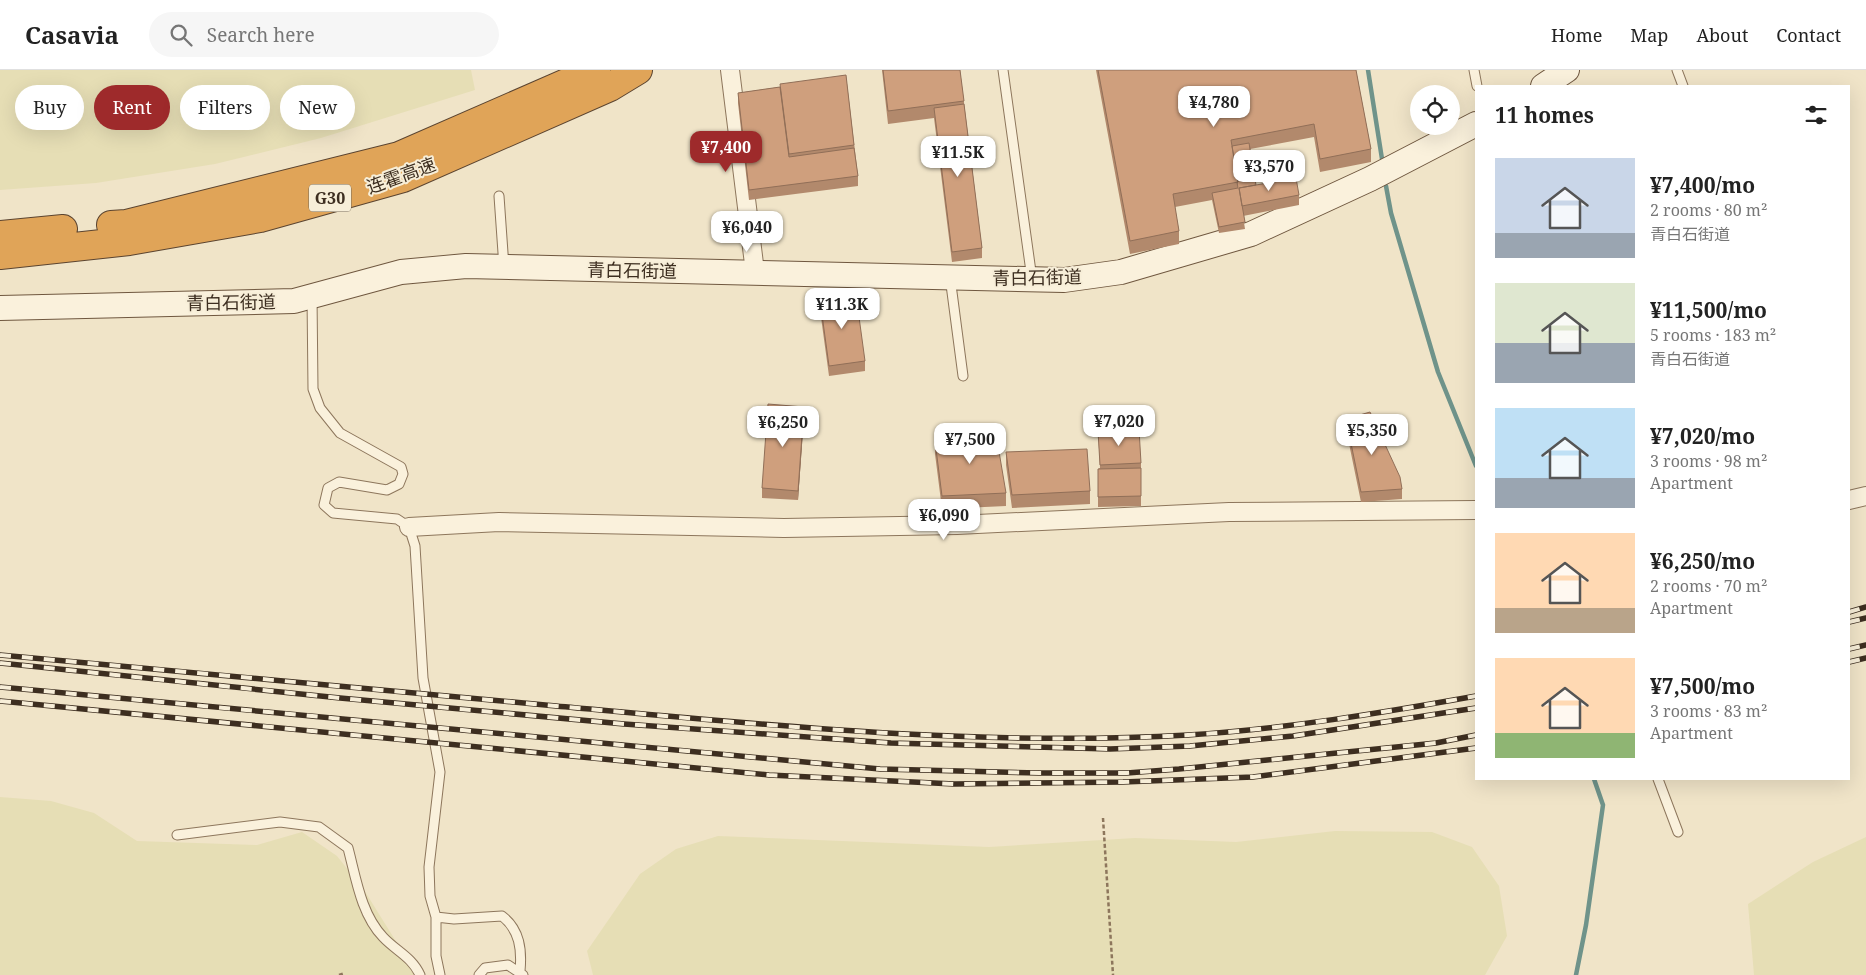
<!DOCTYPE html>
<meta charset="utf-8">
<style>
:root{--surface:#fff;--page:#f6f6f6;--text:#222;--muted:#767676;--line:#e0e0e0;--accent:#9e2a2b}
body{margin:0;font-family:"Noto Serif","Noto Sans SC",serif;background:var(--page);color:var(--text);height:100vh;display:flex;flex-direction:column;font-size:19px;white-space:nowrap}
*{box-sizing:border-box;margin:0}
p{font-size:16px;color:var(--muted)}
.icon{flex:none;width:28px;height:28px;fill:none;stroke:currentColor;stroke-width:2;stroke-linecap:round;stroke-linejoin:round}
.map{position:relative;flex:1;overflow:hidden}
.sheet{position:absolute;left:1475px;top:15px;width:375px;height:695px;display:flex;flex-direction:column;background:var(--surface);border-radius:0px;box-shadow:0 5px 20px #0002}
.sheet>*{flex:none}
.guide{position:absolute;left:15px;top:15px;width:475px;height:45px;display:flex;gap:10px}
.buttons{position:absolute;left:1410px;top:15px;display:grid;gap:10px}
.buttons a{display:grid;place-items:center;width:50px;height:50px;border-radius:50%;background:var(--surface);box-shadow:0 5px 20px #0002;font-size:25px}
.price{position:absolute;translate:-50% -42px;padding:0 11px;border-radius:10px;background:#fff;color:#222;font-size:16px;line-height:32px;filter:drop-shadow(0 1px 2px #0008)}
.price::after{content:'';position:absolute;left:50%;top:30px;width:15px;height:11px;margin-left:-8px;background:inherit;clip-path:polygon(0 0,100% 0,50% 100%)}
.price.active{background:var(--accent);color:#fff}
ul{padding:0;list-style:none}
li{display:flex;align-items:center;gap:15px;height:125px;padding:0 20px}
li span{display:grid;place-items:center;flex:none;width:140px;height:100px;border-radius:0px;color:#555}
li>.icon{margin-inline-start:auto}
span .icon{width:60px;height:60px;fill:#fffc;stroke-width:1}
li b{font-size:21px}
h2{display:flex;justify-content:space-between;align-items:center;height:60px;padding:0 20px;font-size:21px}
.chip{padding:0 18px;border-radius:22px;background:var(--surface);box-shadow:0 5px 20px #0002;font-size:18px;line-height:45px}
.chip.active{background:var(--accent);color:#fff}
header{display:flex;align-items:center;gap:30px;box-sizing:border-box;height:70px;padding:0 25px;background:var(--surface);border-bottom:1px solid var(--line)}
header strong{font-size:24px}
nav{display:flex;gap:28px;margin-inline-start:auto;font-size:18px}
.search{width:350px;height:45px;background:var(--page);display:flex;align-items:center;gap:12px;box-sizing:border-box;padding:0 18px;border-radius:28px;color:var(--muted);font-size:19px}
.map>svg:first-child{display:block}
</style>
<header>
<strong>Casavia</strong>
<div class="search"><svg class="icon" aria-label="search" viewBox="0 0 24 24"><circle cx="10" cy="10" r="6"/><path d="M15 15l6 6"/></svg>Search here</div>
<nav><a>Home</a><a>Map</a><a>About</a><a>Contact</a></nav>
</header>
<div class="map">
<svg width="1866" height="905" viewBox="0 0 1866 905">
<rect width="100%" height="100%" fill="#f0e4c8"/>
<!-- farmland -->
<path fill="#e6deb5" d="M0,0H471L475,20L321,68L215,94L96,113L0,120Z
M0,727L51,731L94,743L137,771L257,775L302,762L337,786L364,820L417,905H0Z
M1335,761L1432,762L1472,777L1499,816L1507,866L1485,905H593L587,881L640,804L676,779L718,766L989,777L1135,768L1236,772Z
M1866,767V905H1754L1748,834L1813,792Z"/>
<g fill="none" stroke-linecap="round" stroke-linejoin="round">
<!-- stream -->
<path stroke="#6f938a" stroke-width="4.5" d="M1368,0L1382,89
M1386,116L1391,143L1438,302L1476,396
M1576,905L1586,855L1603,735L1594,709"/>
<!-- lane casing -->
<g stroke="#8d765c" stroke-width="11">
<path id="lane" d="M1003,0L1032,209
M1474,0L1477,16
M1677,0L1683,16
M499,126L504,197
M950,207L963,306
M312,226L313,319L320,338L340,363L401,397L403,404L399,414L387,420L339,412L328,418L324,435L333,443L397,449L409,457L415,476L423,608L440,702L429,797L430,826L436,847V886L440,905
M1658,709L1678,762
M177,765L280,752L319,757L348,778C356,808 361,844 383,867C396,881 412,887 420,905
M436,847L454,849L502,846C520,860 522,880 520,901
M479,905L485,898L508,895L523,905"/>
</g>
<!-- street casing -->
<g stroke="#8d765c" stroke-width="20">
<path id="street" d="M730,0L755,202
M1849,430L1866,426
M409,457L499,452L784,458L957,455L1229,442L1476,440"/>
</g>
<!-- secondary casing -->
<g stroke="#6f573f" stroke-width="26">
<path id="secondary" d="M1543,16L1567,0
M0,238L294,231L401,202L466,196L1064,210L1121,202L1251,164L1370,109L1476,54"/>
</g>
<!-- highway casing -->
<g stroke="#5b4430" stroke-width="30">
<path id="highway" d="M111,155L126,154L399,86L596,0
M0,165L63,159
M0,185L129,171L260,148L403,108L610,17L638,0"/>
</g>
<!-- path -->
<path stroke="#8d765c" stroke-width="2.5" stroke-dasharray="4 2.5" stroke-linecap="butt" d="M1103,748L1113,905
M339,905L345,903"/>
<!-- lane -->
<use href="#lane" stroke="#faf1dc" stroke-width="9"/>
<!-- street -->
<use href="#street" stroke="#faf1dc" stroke-width="18"/>
<!-- secondary -->
<use href="#secondary" stroke="#faf1dc" stroke-width="24"/>
<!-- highway -->
<use href="#highway" stroke="#e0a458" stroke-width="28"/>
<!-- rail casing -->
<g stroke="#3d2e20" stroke-width="5.5">
<path id="rail" d="M1849,542L1866,537
M1849,552L1866,548
M1849,579L1866,575
M0,585C185,602 371,619 556,636C766,655 977,677 1188,665C1285,659 1381,643 1476,626
M1849,592L1866,588
M0,593L340,628L624,654L891,673L1110,679L1190,676L1293,666L1476,638
M0,617L880,699L1039,703H1127L1179,699L1436,673L1476,665
M0,631L769,705L954,714L1123,712L1253,707L1476,678"/>
</g>
<!-- rail -->
<use href="#rail" stroke="#f7eed8" stroke-width="4" stroke-dasharray="11" stroke-linecap="butt"/>
</g>
<!-- wall -->
<path fill="#b2896c" d="M882,0H960L982,178V188L952,192L934,48L888,54Z
M1096,0H1356L1371,79V92L1320,102L1314,67L1250,79L1256,115L1299,125V135L1243,146L1245,159L1219,163L1212,130L1175,137L1179,161V174L1130,184Z
M846,5L858,106V116L749,130L738,33V23L780,17Z
M820,230L865,291V301L829,306L820,240Z
M804,347L798,430L762,428V418Z
M1346,349L1402,419V429L1361,432L1346,359Z
M1098,361L1141,393V436L1098,437V399L1100,398Z
M935,371L1006,423V436L942,439L935,384Z
M1006,382L1090,421V434L1012,438L1006,395Z"/>
<!-- shaded-wall -->
<path fill="#916f58" d="M804,337V347L798,430V421Z"/>
<!-- building -->
<path fill="#cf9f7d" stroke="#916f58" d="M883,0H960L964,31L888,41Z
M1098,0H1356L1371,79L1320,89L1314,54L1231,70L1238,112L1173,124L1179,161L1130,171Z
M846,5L854,75L789,84L780,14Z
M780,17L789,87L854,78L858,106L749,120L738,23Z
M964,34L982,178L952,182L934,38Z
M1249,73L1256,115L1239,118L1245,152L1219,157L1212,123L1238,118L1237,112H1238L1232,76Z
M1296,108L1299,125L1242,136L1239,118Z
M856,225L865,291L829,296L820,230Z
M768,334L804,337L798,421L762,418Z
M1370,342L1400,407L1402,419L1361,422L1346,349Z
M995,358L1006,423L942,426L935,371Z
M1139,359L1141,393L1100,395L1098,361Z
M1087,379L1090,421L1012,425L1006,382Z
M1141,398V426L1098,427V399Z"/>
<g text-anchor="middle" dominant-baseline="central" stroke-width="4" stroke-linejoin="round" paint-order="stroke">
<!-- shield labels -->
<rect fill="#f7eed8" stroke="#756857" stroke-width="1" x="309" y="114.5" width="42" height="27" rx="4"/>
<g font-size="16" font-weight="bold" fill="#3d2e20">
<text x="330" y="128">G30</text>
</g>
<!-- street labels -->
<g font-size="18" fill="#3d2e20" stroke="#f7eed8">
<text transform="translate(401 105) rotate(-20)">连霍高速</text>
<text transform="translate(632 200) rotate(1)">青白石街道</text>
<text transform="translate(1037 207) rotate(-1)">青白石街道</text>
<text transform="translate(231 232) rotate(-1)">青白石街道</text>
</g>
</g>
</svg>
<div class="buttons">
<a><svg class="icon" aria-label="locate" viewBox="0 0 24 24"><circle cx="12" cy="12" r="6"/><path d="M12 2v4M12 18v4M2 12h4M18 12h4"/></svg></a>
</div>
<b class="price" style="left:1214px;top:58px">¥4,780</b>
<b class="price active" style="left:726px;top:103px">¥7,400</b>
<b class="price" style="left:958px;top:108px">¥11.5K</b>
<b class="price" style="left:1269px;top:122px">¥3,570</b>
<b class="price" style="left:747px;top:183px">¥6,040</b>
<b class="price" style="left:842px;top:260px">¥11.3K</b>
<b class="price" style="left:1119px;top:377px">¥7,020</b>
<b class="price" style="left:783px;top:378px">¥6,250</b>
<b class="price" style="left:1372px;top:386px">¥5,350</b>
<b class="price" style="left:970px;top:395px">¥7,500</b>
<b class="price" style="left:944px;top:471px">¥6,090</b>
<div class="guide">
<a class="chip">Buy</a>
<a class="chip active">Rent</a>
<a class="chip">Filters</a>
<a class="chip">New</a>
</div>
<section class="sheet">
<h2>11 homes<svg class="icon" aria-label="filters" viewBox="0 0 24 24"><path d="M4 7h16M4 17h16"/><circle cx="9" cy="7" r="2"/><circle cx="15" cy="17" r="2"/></svg></h2>
<ul>
<li><span style="background:linear-gradient(#c9d6e8 75%,#9aa5b1 0)"><svg class="icon" aria-label="home" viewBox="0 0 24 24"><path d="M3 11l9-7 9 7M6 9v11h12V9"/></svg></span><div><b>¥7,400/mo</b><p>2 rooms · 80 m²</p><p>青白石街道</p></div></li>
<li><span style="background:linear-gradient(#dfe7d0 60%,#9aa5b1 0)"><svg class="icon" aria-label="home" viewBox="0 0 24 24"><path d="M3 11l9-7 9 7M6 9v11h12V9"/></svg></span><div><b>¥11,500/mo</b><p>5 rooms · 183 m²</p><p>青白石街道</p></div></li>
<li><span style="background:linear-gradient(#bfe0f5 70%,#9aa5b1 0)"><svg class="icon" aria-label="home" viewBox="0 0 24 24"><path d="M3 11l9-7 9 7M6 9v11h12V9"/></svg></span><div><b>¥7,020/mo</b><p>3 rooms · 98 m²</p><p>Apartment</p></div></li>
<li><span style="background:linear-gradient(#ffd9b3 75%,#b9a48a 0)"><svg class="icon" aria-label="home" viewBox="0 0 24 24"><path d="M3 11l9-7 9 7M6 9v11h12V9"/></svg></span><div><b>¥6,250/mo</b><p>2 rooms · 70 m²</p><p>Apartment</p></div></li>
<li><span style="background:linear-gradient(#ffd9b3 75%,#8fb573 0)"><svg class="icon" aria-label="home" viewBox="0 0 24 24"><path d="M3 11l9-7 9 7M6 9v11h12V9"/></svg></span><div><b>¥7,500/mo</b><p>3 rooms · 83 m²</p><p>Apartment</p></div></li>
</ul>
</section>
</div>
